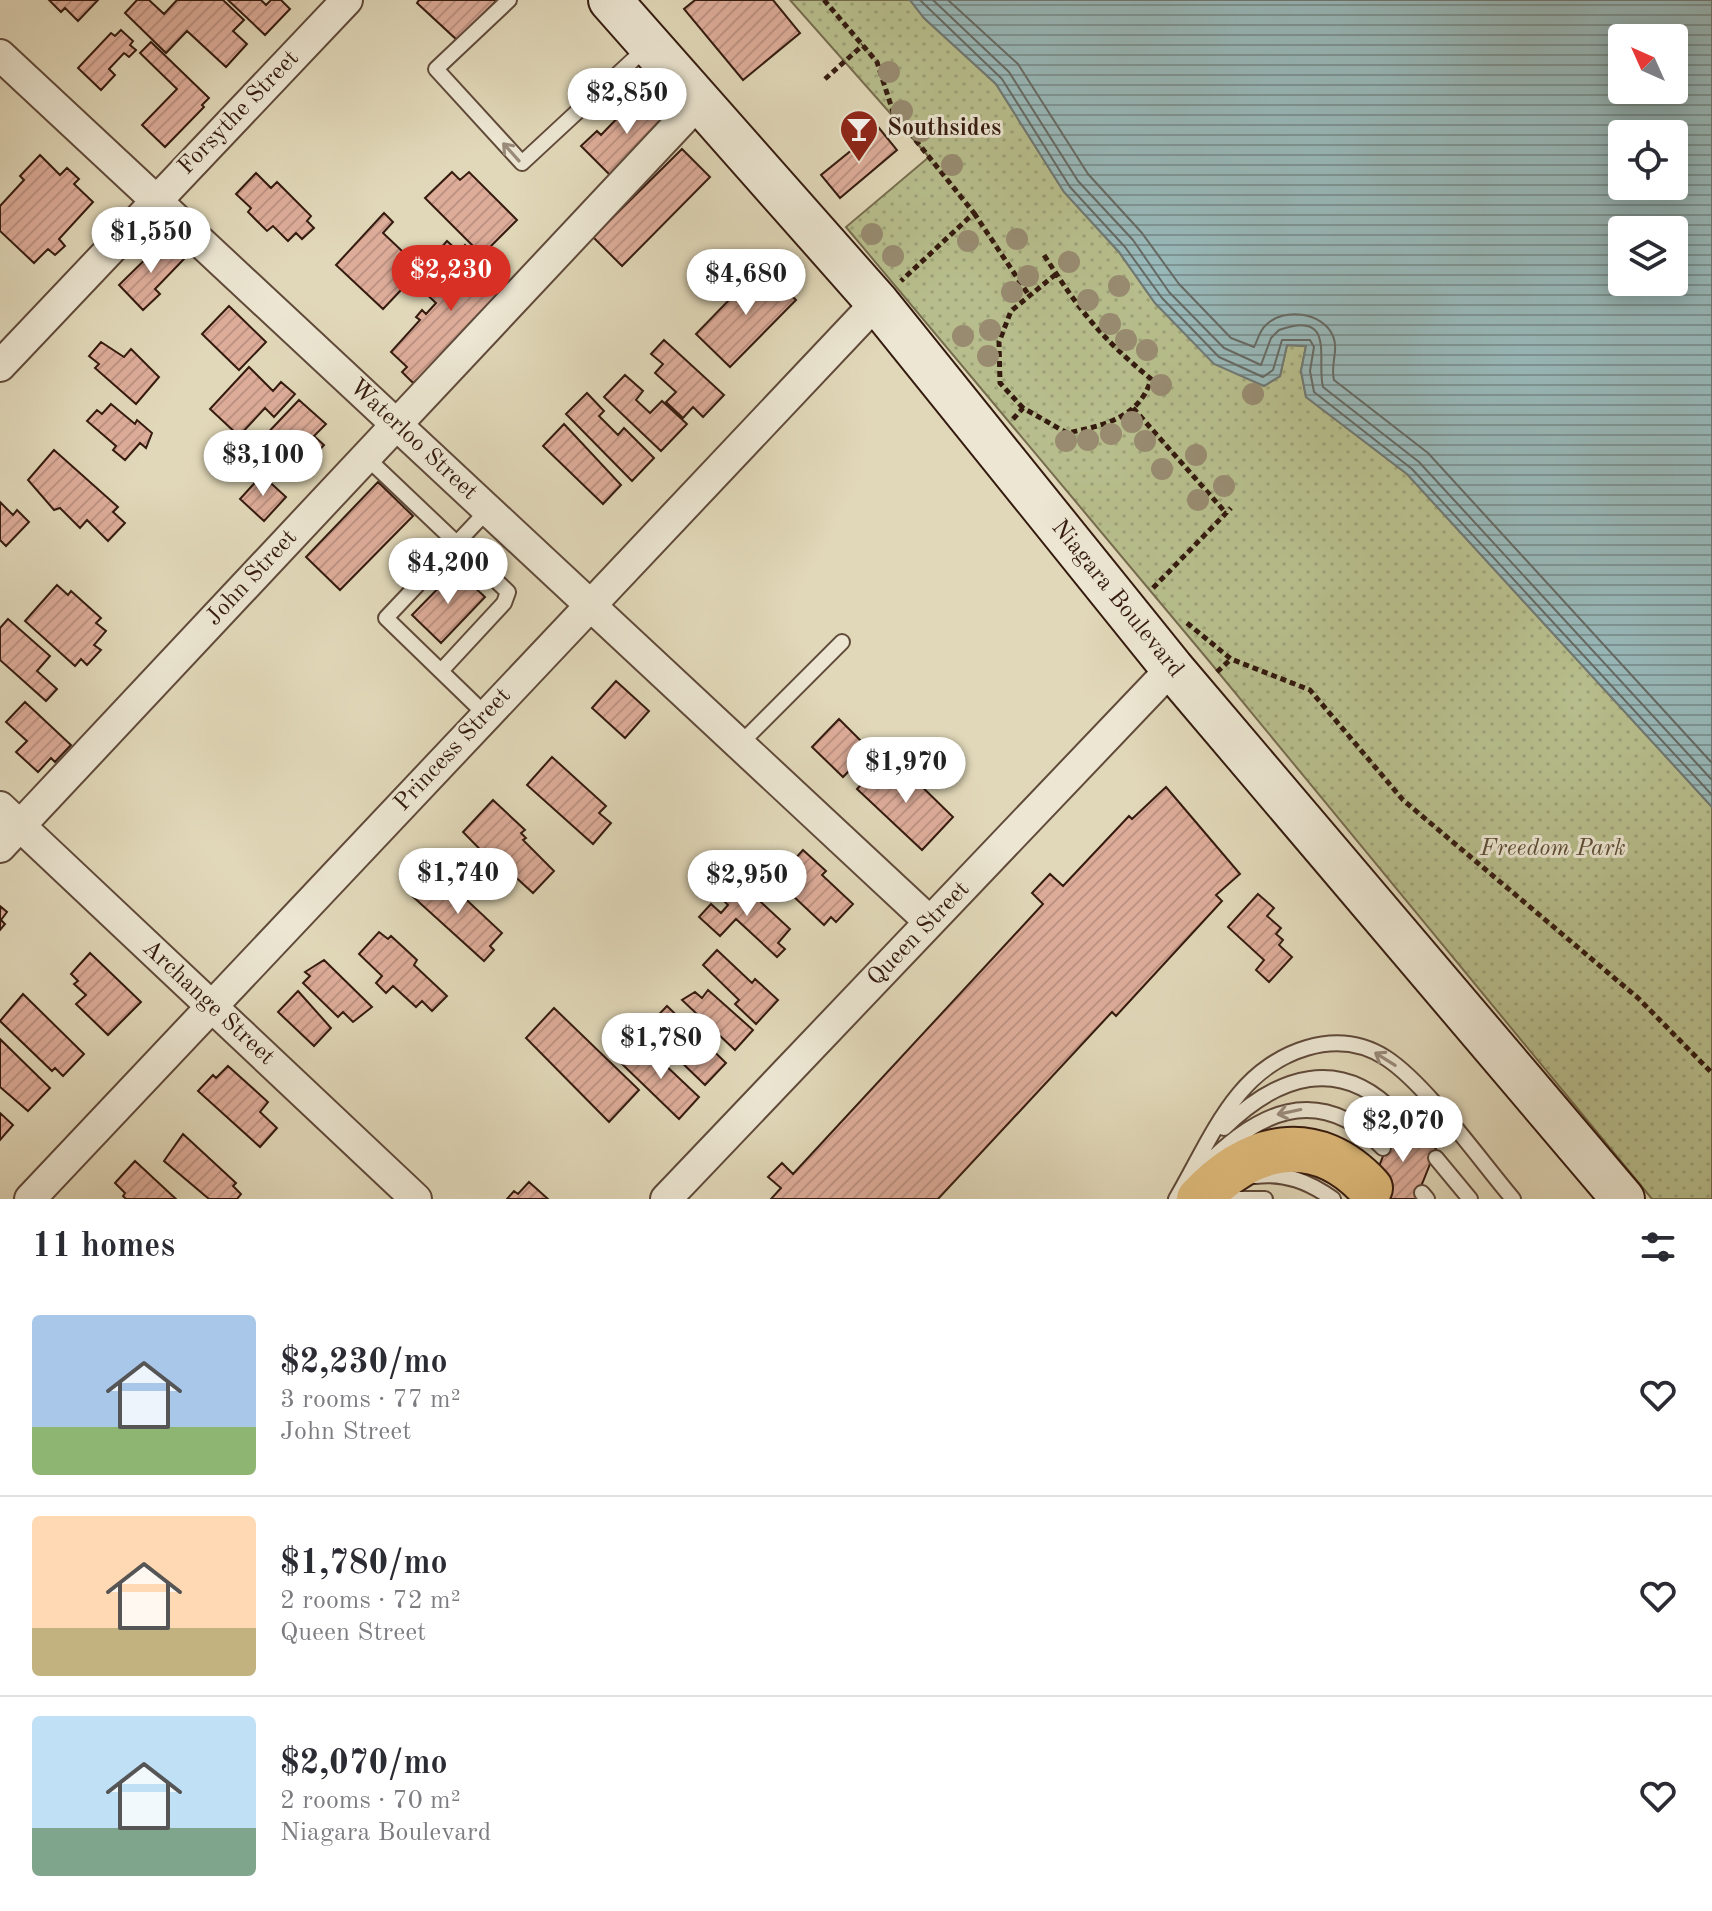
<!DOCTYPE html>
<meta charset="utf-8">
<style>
:root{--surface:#fff;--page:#f2f2f3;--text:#2b2b33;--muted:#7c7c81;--line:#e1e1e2;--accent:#d93025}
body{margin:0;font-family:"Old Standard TT",serif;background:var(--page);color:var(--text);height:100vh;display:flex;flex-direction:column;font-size:30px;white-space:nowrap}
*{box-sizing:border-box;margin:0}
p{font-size:26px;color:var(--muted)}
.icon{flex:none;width:44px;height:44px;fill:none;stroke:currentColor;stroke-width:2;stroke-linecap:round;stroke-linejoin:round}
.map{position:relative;height:1199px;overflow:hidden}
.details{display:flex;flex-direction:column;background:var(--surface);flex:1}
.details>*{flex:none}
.needle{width:52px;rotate:315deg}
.controls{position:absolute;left:1608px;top:24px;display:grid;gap:16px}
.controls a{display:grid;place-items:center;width:80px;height:80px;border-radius:8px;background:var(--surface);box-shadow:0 4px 20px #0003;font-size:40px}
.price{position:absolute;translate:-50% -68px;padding:0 18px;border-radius:28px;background:#fff;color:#222;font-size:26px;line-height:52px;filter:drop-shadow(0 2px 4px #0008)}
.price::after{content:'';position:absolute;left:50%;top:48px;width:24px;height:18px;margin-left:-12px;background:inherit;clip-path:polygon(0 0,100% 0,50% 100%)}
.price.selected{background:var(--accent);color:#fff}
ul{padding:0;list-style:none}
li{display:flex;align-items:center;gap:24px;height:200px;padding:0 32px}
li+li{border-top:2px solid var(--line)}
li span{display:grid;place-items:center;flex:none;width:224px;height:160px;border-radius:8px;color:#555}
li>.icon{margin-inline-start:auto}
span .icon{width:96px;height:96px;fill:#fffc;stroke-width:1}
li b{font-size:34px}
h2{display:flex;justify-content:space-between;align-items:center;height:96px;padding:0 32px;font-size:34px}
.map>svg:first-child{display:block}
</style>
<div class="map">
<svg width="1712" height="1199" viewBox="0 0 1712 1199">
<defs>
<pattern id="park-dots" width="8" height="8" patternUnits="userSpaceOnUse" patternTransform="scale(2)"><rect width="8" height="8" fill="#b7bd8c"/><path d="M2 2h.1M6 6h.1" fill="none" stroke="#9ea278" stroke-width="1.8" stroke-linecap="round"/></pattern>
<pattern id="water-rules" width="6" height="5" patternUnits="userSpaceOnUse" patternTransform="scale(2)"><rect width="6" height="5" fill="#98b8b9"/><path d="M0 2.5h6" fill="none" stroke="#7d9595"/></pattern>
<pattern id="building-hatch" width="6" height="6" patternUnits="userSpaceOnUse" patternTransform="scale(2)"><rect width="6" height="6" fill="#dead9a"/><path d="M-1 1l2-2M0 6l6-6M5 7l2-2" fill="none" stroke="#bf9484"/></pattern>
</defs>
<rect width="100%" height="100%" fill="#e1d8b9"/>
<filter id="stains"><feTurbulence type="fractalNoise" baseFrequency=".0025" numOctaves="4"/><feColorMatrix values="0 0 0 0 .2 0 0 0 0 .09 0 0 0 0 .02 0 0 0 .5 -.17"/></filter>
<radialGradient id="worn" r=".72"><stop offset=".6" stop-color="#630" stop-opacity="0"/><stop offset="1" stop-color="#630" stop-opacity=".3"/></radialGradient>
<!-- park -->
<path fill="url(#park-dots)" stroke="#766c4e" stroke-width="2" d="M790,0H910L924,18L996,84L1064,192L1119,252L1155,303L1214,363L1264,386L1280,376L1287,345L1306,346L1301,371L1306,397L1407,474L1712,807V1199H1652L1209,661L846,227L929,157Z"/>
<!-- water -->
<path fill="url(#water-rules)" stroke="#707975" stroke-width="2" fill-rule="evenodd" d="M910,0H1712V807L1407,474L1306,397L1301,371L1306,346L1287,345L1280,376L1264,386L1214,364L1155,303L1119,252L1064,192L996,84L924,18ZM1622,38H1674V90H1622ZM1622,134H1674V186H1622ZM1622,230H1674V282H1622Z"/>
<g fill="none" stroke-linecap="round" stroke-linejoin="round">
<!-- shore -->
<path stroke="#666a64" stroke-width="2" d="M920,0L1002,79L1070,187L1125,247L1162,298L1219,357L1263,377L1273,370L1282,340H1310L1314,347L1310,371L1314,392L1412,469L1712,795
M933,0L1009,72L1078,181L1133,240L1169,292L1224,348L1261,365L1271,338L1279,330C1337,309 1316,361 1323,387L1419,462L1712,780
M948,0L1018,64L1088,174L1142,233L1179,284L1231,338L1254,347C1258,340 1259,331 1266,325C1283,307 1323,312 1333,336C1339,350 1330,365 1334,380L1428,453L1712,763"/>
</g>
<!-- building -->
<path fill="url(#building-hatch)" stroke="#351b0f" stroke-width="2" d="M49,0H98L78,21L65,8L61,12Z
M137,0H149L164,14L177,0H223L244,20L233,31L247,44L226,67L187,31L166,53L125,13Z
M228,0H261L266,5L271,0H281L290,9L265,35Z
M419,0H497L457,40L417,3Z
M695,0H773L800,33L743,80L684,9Z
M121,30L133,41L130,45L136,50L129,57L124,53L109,69L115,75L101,90L78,68L111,33L115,36Z
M151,42L209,98L202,105L204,107L165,147L142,125L177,89L140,53Z
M651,96L673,118L613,178L581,146L597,131L601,135L630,105L636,111Z
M879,128L897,150L840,198L821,175Z
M682,149L710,177L622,266L593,237Z
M40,155L60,175L67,168L79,179L74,184L93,202L59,239L65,246L55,255L48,249L34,263L0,231V206L24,180L20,176Z
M452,172L460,180L469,172L517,220L482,255L425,198Z
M256,173L271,188L277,182L311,216L307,221L314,228L302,239L296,233L288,241L273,226L267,231L248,212L251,208L236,194Z
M384,213L393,222L383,233L421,269L383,309L336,265Z
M165,240L184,259L155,289L160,294L143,310L119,285Z
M447,241L459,252L465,245L514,290L428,386L419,378L413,383L402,372L407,367L391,352L420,320L416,317L422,310L426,314L436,303L422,290L442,268L432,258Z
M762,266L796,300L730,367L696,334Z
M229,306L266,342L239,370L202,334Z
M664,340L724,395L703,417L693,407L683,418L666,402L676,392L655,373L663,364L651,354Z
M101,342L124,357L131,349L159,377L136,404L95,368L99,364L89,356Z
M249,367L273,391L281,382L295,394L274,417L265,408L239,436L210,409Z
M625,375L643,391L636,400L650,413L662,401L687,424L661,451L604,397Z
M587,393L604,411L599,416L618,435L624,428L654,458L632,481L566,414Z
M299,400L326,424L314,436L324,445L308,463L285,447L276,456L260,441Z
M111,404L135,424L137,420L152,433L146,448L140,443L125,460L113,450L116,446L87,421L97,410L102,414Z
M564,424L621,485L603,504L543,446Z
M54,450L118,507L113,512L125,523L108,541L87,520L80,528L60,508L54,510L28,480Z
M262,475L286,497L264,521L240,499Z
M378,482L413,516L340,590L306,557Z
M0,502L13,515L17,510L29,522L6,546L0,540Z
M456,570L485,597L441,643L412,615Z
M57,585L68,595L71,591L101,618L96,623L106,631L94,645L101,650L87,665L81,659L75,666L25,621Z
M8,619L50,656L37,671L57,689L46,701L0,660V628Z
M616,681L649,711L625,738L592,708Z
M25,702L71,745L55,762L51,758L38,772L16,752L27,741L6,722Z
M839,719L870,750L843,777L812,747Z
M552,757L606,806L599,813L611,823L593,844L527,785Z
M882,762L904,782L910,775L953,817L922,850L857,789Z
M1166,787L1240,874L1216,895L1222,901L1116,1016L1112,1012L938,1199H771L781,1188L768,1177L782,1163L793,1174L1043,904L1032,893L1050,874L1063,886L1129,816L1132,819Z
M493,800L525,830L521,833L526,838L523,840L554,871L533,893L511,873L507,877L463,832Z
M803,850L826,871L822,875L853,904L836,922L831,917L824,925L776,880Z
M441,876L502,933L490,946L494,950L484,961L411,895L424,881L431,887Z
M736,879L790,929L778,943L785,949L777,957L736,919L720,936L699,917L711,904L721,913L728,905L721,898Z
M1258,894L1274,908L1267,916L1281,928L1276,934L1283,940L1279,945L1292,957L1269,982L1256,970L1264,960L1228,927Z
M0,906L7,912L1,920L5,924L0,930Z
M379,932L388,939L391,936L417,960L414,965L447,996L432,1011L422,1001L416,1007L393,986L386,993L376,983L382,976L359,954Z
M717,950L752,983L755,979L778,1000L756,1024L735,1004L739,1000L703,965Z
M90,953L141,1002L108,1035L76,1004L86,995L74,984L78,981L71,974Z
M324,960L372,1007L353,1022L343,1012L338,1017L303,983L310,976L305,972Z
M708,990L753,1030L735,1050L682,1000L695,992L702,998Z
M298,991L331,1028L314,1046L278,1012Z
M23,994L84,1054L63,1076L55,1068L52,1071L0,1021Z
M667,1006L726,1063L705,1085L646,1028Z
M554,1008L639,1090L609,1122L526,1038Z
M0,1039L50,1088L28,1111L0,1087Z
M642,1043L699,1097L679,1119L622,1064Z
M228,1066L268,1102L260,1112L277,1128L260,1147L198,1091L213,1075L216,1078Z
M1401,1111L1436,1149L1416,1199H1366Z
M0,1113L13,1125L0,1140Z
M183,1134L236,1183L233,1186L241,1194L237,1199H209L164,1161Z
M135,1161L176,1199H126L123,1196L125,1193L115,1183Z
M529,1182L548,1199H507L514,1191L518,1194Z"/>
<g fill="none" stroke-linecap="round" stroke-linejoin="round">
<!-- service casing -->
<g stroke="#604a3a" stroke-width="18">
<path id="service" d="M509,0L436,69L522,163L647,47
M366,457L508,592L504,603L441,671
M486,715L386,618L488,510
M740,744L842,642
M1224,1128C1277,1076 1340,1054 1397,1115
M1436,1158L1470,1199
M1200,1171C1255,1113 1317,1080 1383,1148
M1255,1176C1285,1172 1309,1182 1333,1199
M1422,1193L1427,1199
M1176,1199C1196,1165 1214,1124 1239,1094C1274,1051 1336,1026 1386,1058C1426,1084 1480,1160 1513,1199
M1231,1199H1265"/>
</g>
<!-- minor casing -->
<g stroke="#604a3a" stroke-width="34">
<path id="minor" d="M0,55L930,922
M0,366L347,0
M0,807L416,1199
M0,847L701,100
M30,1199L877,302
M666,1199L1172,668"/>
</g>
<!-- secondary casing -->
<g stroke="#351b0f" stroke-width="46">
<path id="secondary" d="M610,0L877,302L1172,668L1623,1199"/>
</g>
<!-- trunk casing -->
<g stroke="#351b0f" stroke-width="48">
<path id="trunk" d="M1199,1199C1250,1144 1315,1128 1370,1188"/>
</g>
<!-- path -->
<path stroke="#351b0f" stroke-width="5" stroke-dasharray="6 4" stroke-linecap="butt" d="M824,0L877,62L893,112L974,213L901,281
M825,79L863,45
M974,213L1028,294
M1023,408L1000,383L999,342L1011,311L1056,274
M1133,408L1226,513
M1013,419L1023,408L1067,433C1102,426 1140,418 1151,379C1099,336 1080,311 1044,255
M1153,588L1231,508
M1187,623L1231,659L1310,690L1403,800L1638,998L1712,1073
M1217,672L1231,659"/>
<!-- service -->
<use href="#service" stroke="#ece6d2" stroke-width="14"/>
<!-- minor -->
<use href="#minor" stroke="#ece6d2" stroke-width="30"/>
<!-- secondary -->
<use href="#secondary" stroke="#ece6d2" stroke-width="42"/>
<!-- trunk -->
<use href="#trunk" stroke="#e0bc7c" stroke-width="44"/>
</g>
<!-- trees -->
<g fill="#988b70">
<circle cx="889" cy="72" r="11"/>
<circle cx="902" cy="111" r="11"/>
<circle cx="921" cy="131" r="11"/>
<circle cx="952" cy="165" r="11"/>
<circle cx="872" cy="234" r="11"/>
<circle cx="1017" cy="239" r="11"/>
<circle cx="968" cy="241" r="11"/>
<circle cx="893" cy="256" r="11"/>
<circle cx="1069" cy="262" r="11"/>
<circle cx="1028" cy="276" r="11"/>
<circle cx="1119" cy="286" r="11"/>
<circle cx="1012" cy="292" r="11"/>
<circle cx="1088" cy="300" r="11"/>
<circle cx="1110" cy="324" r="11"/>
<circle cx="990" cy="330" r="11"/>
<circle cx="963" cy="336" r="11"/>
<circle cx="1126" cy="340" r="11"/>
<circle cx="1147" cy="350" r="11"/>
<circle cx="988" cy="356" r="11"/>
<circle cx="1161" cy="385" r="11"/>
<circle cx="1253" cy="394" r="11"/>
<circle cx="1132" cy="422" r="11"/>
<circle cx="1111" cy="434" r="11"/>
<circle cx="1088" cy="440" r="11"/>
<circle cx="1066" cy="441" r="11"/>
<circle cx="1145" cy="441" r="11"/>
<circle cx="1196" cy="455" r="11"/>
<circle cx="1162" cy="469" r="11"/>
<circle cx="1224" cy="486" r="11"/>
<circle cx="1198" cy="500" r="11"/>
</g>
<!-- one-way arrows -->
<defs><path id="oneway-shaft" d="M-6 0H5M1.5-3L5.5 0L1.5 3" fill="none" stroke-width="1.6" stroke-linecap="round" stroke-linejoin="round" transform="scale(2)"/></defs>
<g stroke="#9a8b7a">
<use href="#oneway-shaft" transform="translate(511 152) rotate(-132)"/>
<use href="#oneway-shaft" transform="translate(1385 1059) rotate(-148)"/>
<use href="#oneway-shaft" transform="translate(1289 1112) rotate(168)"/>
</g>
<!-- icons -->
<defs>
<g id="bar-pin" transform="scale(2)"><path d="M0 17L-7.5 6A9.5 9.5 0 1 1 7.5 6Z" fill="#8f2418" stroke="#ece6d2"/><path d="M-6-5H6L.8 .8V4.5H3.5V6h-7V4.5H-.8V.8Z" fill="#fff"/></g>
</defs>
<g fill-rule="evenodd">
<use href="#bar-pin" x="859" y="129"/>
</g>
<g text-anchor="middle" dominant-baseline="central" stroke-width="6" stroke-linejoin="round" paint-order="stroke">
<!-- street labels -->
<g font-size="24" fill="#351b0f" stroke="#ece6d2">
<text transform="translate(239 113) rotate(-46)">Forsythe Street</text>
<text transform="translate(413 440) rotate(43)">Waterloo Street</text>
<text transform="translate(252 578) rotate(-47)">John Street</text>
<text transform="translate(1117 599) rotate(51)">Niagara Boulevard</text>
<text transform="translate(453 750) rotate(-47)">Princess Street</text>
<text transform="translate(919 934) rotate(-46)">Queen Street</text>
<text transform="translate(208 1003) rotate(43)">Archange Street</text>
</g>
<!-- poi labels -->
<g font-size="24" font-weight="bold" fill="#351b0f" stroke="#ece6d2" text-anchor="start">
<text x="887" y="129">Southsides</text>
</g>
<!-- park labels -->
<g font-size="24" font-style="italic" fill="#5c4c34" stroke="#ece6d2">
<text x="1553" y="849">Freedom Park</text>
</g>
</g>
<rect width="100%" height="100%" filter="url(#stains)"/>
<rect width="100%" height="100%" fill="url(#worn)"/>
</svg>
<div class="controls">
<a><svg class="needle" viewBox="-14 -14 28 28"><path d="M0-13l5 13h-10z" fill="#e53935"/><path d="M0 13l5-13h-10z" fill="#7c7c81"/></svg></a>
<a><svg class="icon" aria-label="locate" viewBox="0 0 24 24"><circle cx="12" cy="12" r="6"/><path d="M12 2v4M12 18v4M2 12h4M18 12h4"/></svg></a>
<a><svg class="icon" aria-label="layers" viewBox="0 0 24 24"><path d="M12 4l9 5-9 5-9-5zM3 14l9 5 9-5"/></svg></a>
</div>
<b class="price" style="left:627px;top:136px">$2,850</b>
<b class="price" style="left:151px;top:275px">$1,550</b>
<b class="price selected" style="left:451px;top:313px">$2,230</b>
<b class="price" style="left:746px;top:317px">$4,680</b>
<b class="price" style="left:263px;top:498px">$3,100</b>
<b class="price" style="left:448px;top:606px">$4,200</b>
<b class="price" style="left:906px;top:805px">$1,970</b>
<b class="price" style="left:458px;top:916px">$1,740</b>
<b class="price" style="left:747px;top:918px">$2,950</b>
<b class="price" style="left:661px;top:1081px">$1,780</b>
<b class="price" style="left:1403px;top:1164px">$2,070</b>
</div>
<section class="details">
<h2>11 homes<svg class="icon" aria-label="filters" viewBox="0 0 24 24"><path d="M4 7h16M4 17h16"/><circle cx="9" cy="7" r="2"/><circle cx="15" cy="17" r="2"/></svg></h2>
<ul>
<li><span style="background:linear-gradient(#a9c7e8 70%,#8fb573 0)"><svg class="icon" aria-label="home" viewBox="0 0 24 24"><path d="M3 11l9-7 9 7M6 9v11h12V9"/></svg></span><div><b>$2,230/mo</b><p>3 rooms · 77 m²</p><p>John Street</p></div><svg class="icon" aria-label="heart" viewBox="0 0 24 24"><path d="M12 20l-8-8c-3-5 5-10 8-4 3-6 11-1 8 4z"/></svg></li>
<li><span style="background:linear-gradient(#ffd9b3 70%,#c2b280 0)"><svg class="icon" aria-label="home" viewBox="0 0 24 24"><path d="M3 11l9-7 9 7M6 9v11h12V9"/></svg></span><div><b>$1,780/mo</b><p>2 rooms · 72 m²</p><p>Queen Street</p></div><svg class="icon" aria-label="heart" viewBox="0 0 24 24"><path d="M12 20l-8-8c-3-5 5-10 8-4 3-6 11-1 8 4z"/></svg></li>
<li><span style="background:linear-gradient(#bfe0f5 70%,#7fa58c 0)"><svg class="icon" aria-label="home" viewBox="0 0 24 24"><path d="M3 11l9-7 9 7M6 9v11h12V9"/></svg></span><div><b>$2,070/mo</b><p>2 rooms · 70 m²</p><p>Niagara Boulevard</p></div><svg class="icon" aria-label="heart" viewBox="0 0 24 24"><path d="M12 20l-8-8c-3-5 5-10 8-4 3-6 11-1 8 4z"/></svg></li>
</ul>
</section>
